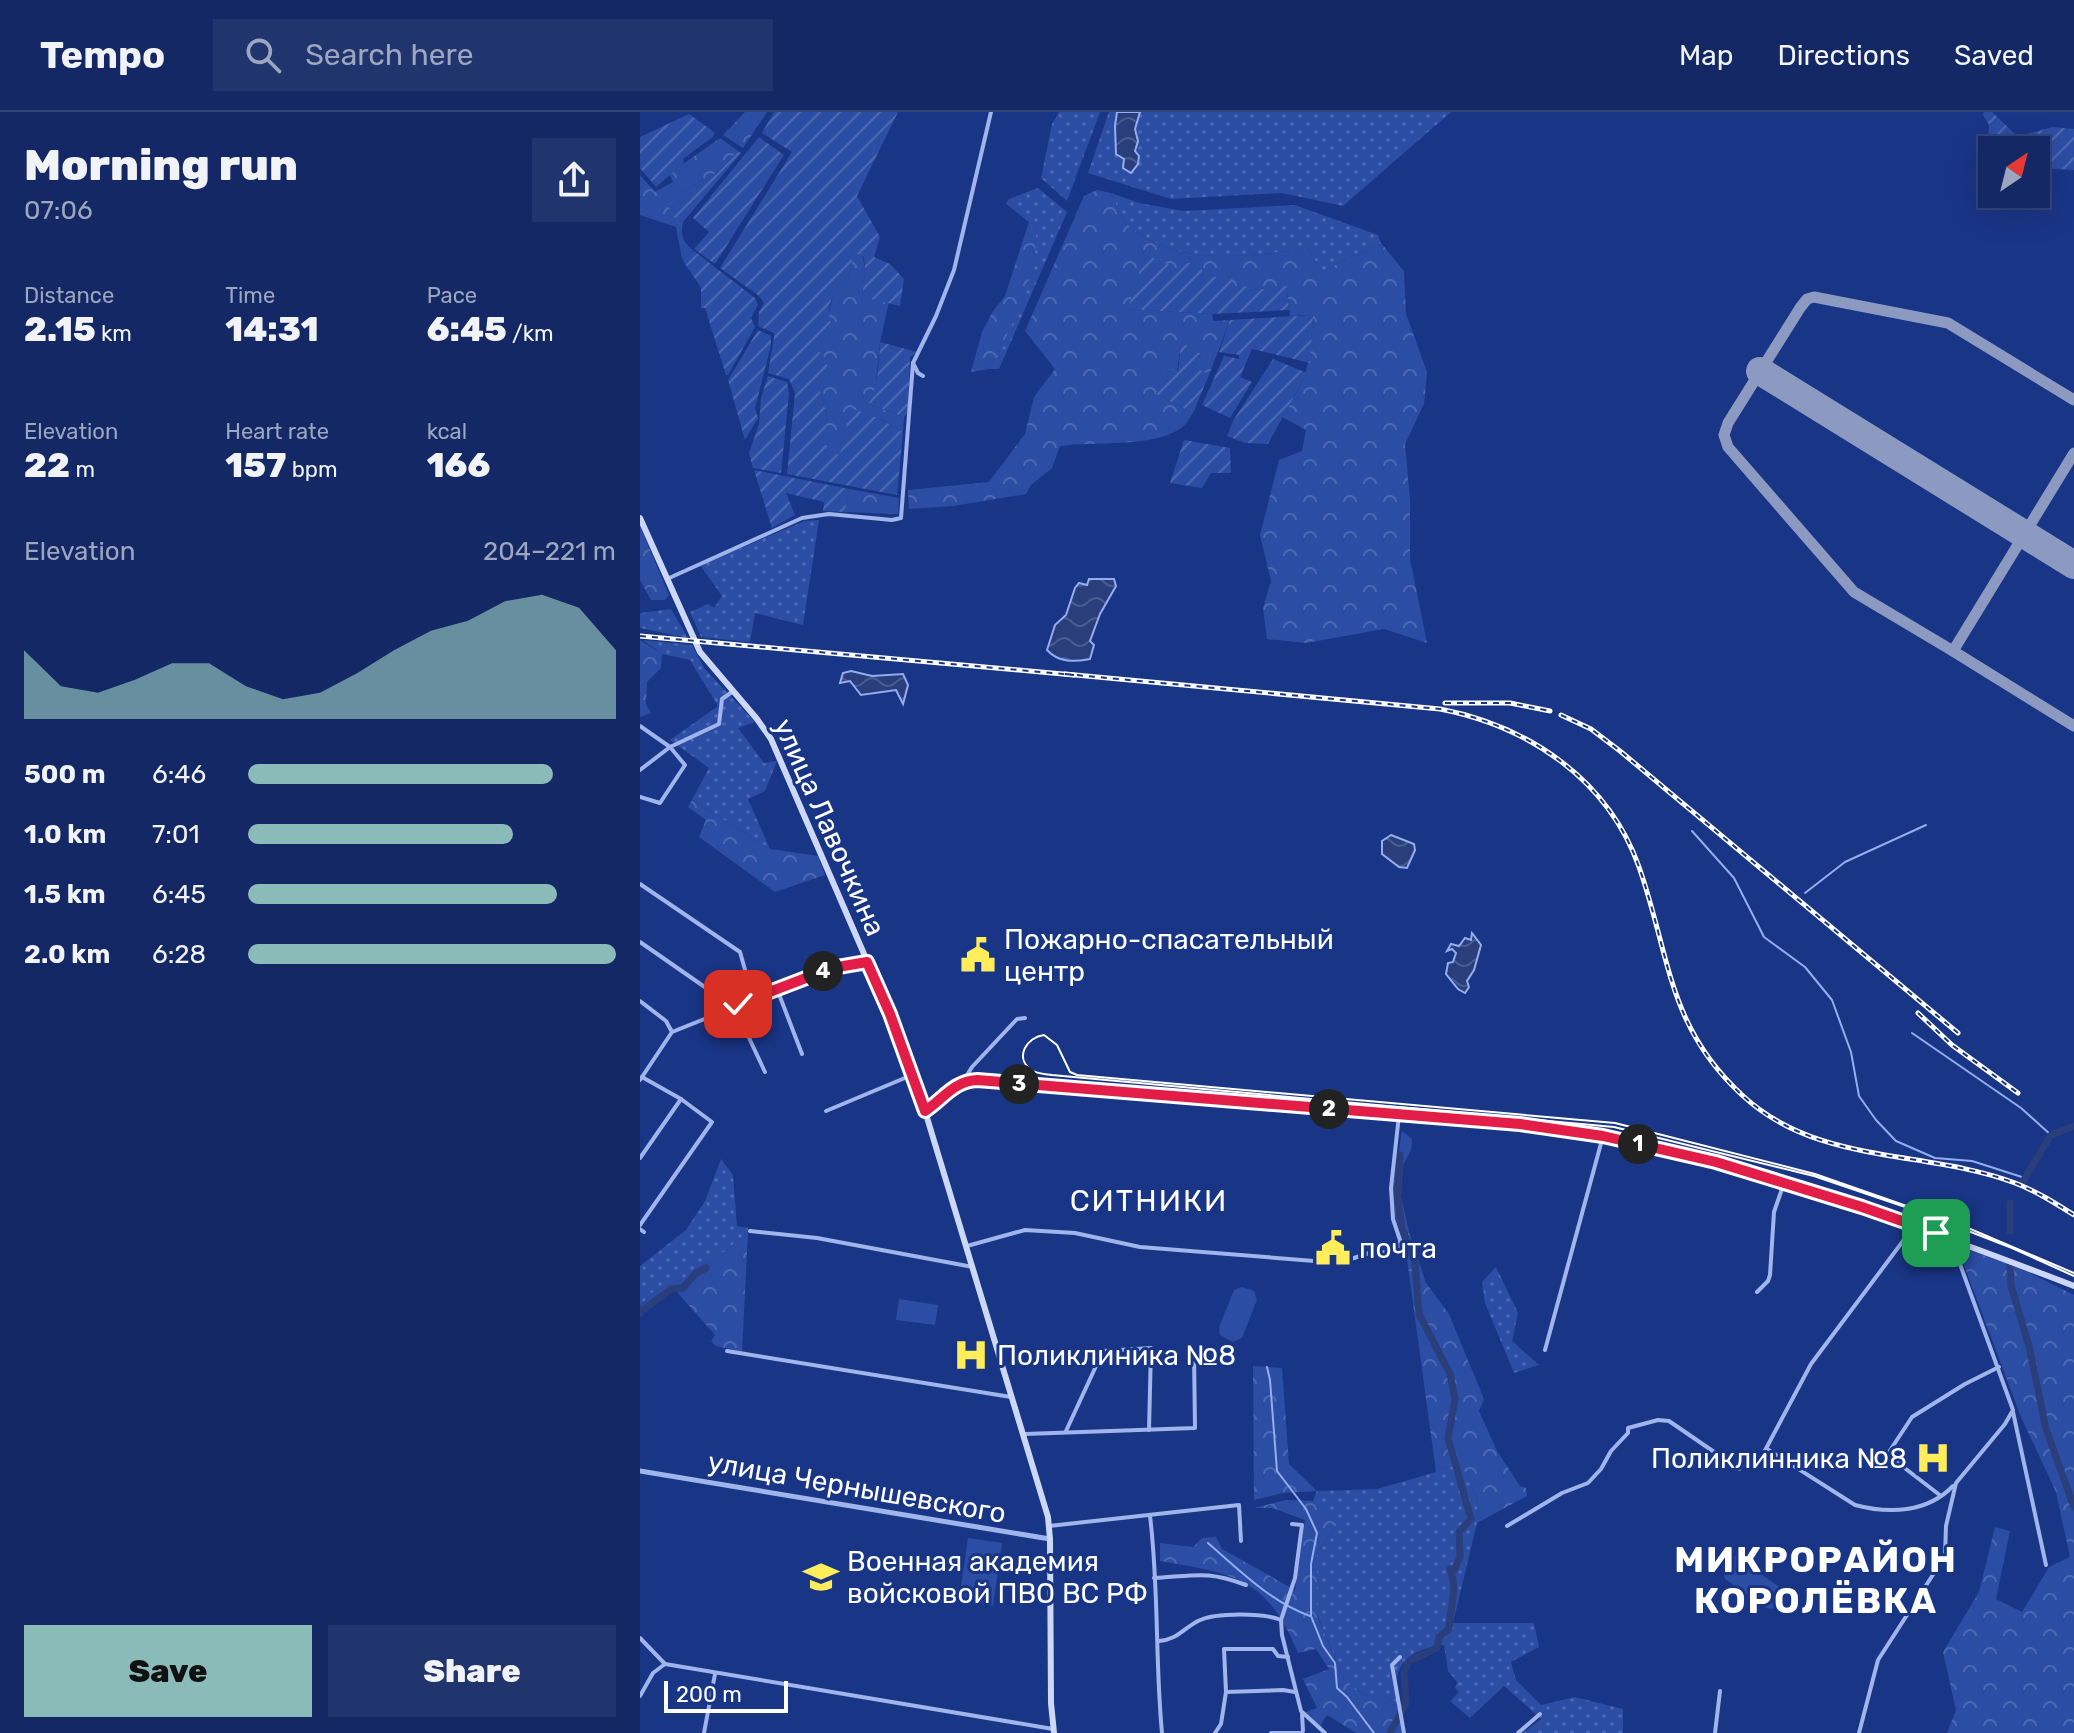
<!DOCTYPE html>
<html lang="en">
<head>
<meta charset="utf-8">
<style>
  body { margin:0; font-family:Rubik,sans-serif; background:#20346d; color:#f1f3f6; height:100vh; display:flex; flex-direction:column; font-size:30px; white-space:nowrap }
  * { box-sizing:border-box; margin:0 }
  p { font-size:26px; color:#9da6bf }
  .icon { flex:none; width:44px; height:44px; fill:none; stroke:currentColor; stroke-width:2; stroke-linecap:round; stroke-linejoin:round }
  .map { position:relative; flex:1; overflow:hidden }
  .drawer { display:flex; flex-direction:column; background:#132864; width:640px }
  .drawer>* { flex:none }
  .needle { width:52px; rotate:35deg }
  .controls { position:absolute; left:1338px; top:24px; display:grid; gap:16px }
  .controls a { display:grid; place-items:center; width:72px; height:72px; border-radius:0px; background:#132864; box-shadow:0 8px 32px #0002,0 0 0 2px #324478; font-size:40px }
  .scale { position:absolute; left:24px; bottom:20px; width:124px; box-sizing:border-box; padding-left:8px; border:4px solid #fff; border-top:0; font-size:22px; line-height:28px; white-space:nowrap; color:#fff; -webkit-text-stroke:6px #193586; paint-order:stroke }
  .pin { position:absolute; display:grid; place-items:center; width:68px; height:68px; color:#fff; margin:-34px; border-radius:16px; box-shadow:0 4px 12px #0006 }
  .km { position:absolute; width:40px; height:40px; margin:-20px; border-radius:50%; background:#222; color:#fff; font-size:22px; line-height:40px; text-align:center }
  .round { display:grid; place-items:center; flex:none; width:84px; height:84px; border-radius:0px; background:#20346d }
  .head { display:flex; align-items:center; justify-content:space-between; height:136px; padding:0 24px }
  h1 { font-size:44px; font-weight:800; line-height:60px }
  .figures { display:grid; grid-template-columns:repeat(3,1fr); gap:12px; height:136px; padding:8px 24px }
  .figures div { display:grid; align-content:center }
  .figures b { font-size:34px; font-weight:800 }
  .figures small { font-size:22px; font-weight:400 }
  .figures p { font-size:22px }
  .chart { height:224px; padding:16px 24px }
  .chart p { display:flex; justify-content:space-between }
  .chart svg { width:100%; height:144px; margin-top:8px; fill:#8bbbb9; opacity:.7 }
  .primary-button { display:flex; gap:16px; margin-top:auto; padding:16px 24px }
  .primary-button a { flex:1; height:92px; border-radius:0px; background:#8bbbb9; color:#111; font-size:32px; font-weight:800; line-height:92px; text-align:center }
  .primary-button a+a { background:#20346d; color:#f1f3f6 }
  ul { padding:0 24px; list-style:none; font-size:26px }
  li { display:grid; grid-template-columns:128px 96px 1fr; align-items:center; height:60px }
  li i { height:20px; border-radius:10px; background:#8bbbb9 }
  header { display:flex; align-items:center; gap:48px; box-sizing:border-box; height:112px; padding:0 40px; background:#132864; border-bottom:2px solid #324478 }
  header strong { font-size:38px }
  nav { display:flex; gap:44px; margin-inline-start:auto; font-size:28px }
  .search { width:560px; height:72px; background:#20346d; display:flex; align-items:center; gap:20px; box-sizing:border-box; padding:0 28px; border-radius:0px; color:#9da6bf; font-size:30px }
  main { display:flex; flex:1; min-height:0 }
  .map>svg:first-child { display:block }
</style>
</head>
<body>
<header>
<strong>Tempo</strong>
<div class="search"><svg class="icon" aria-label="search" viewBox="0 0 24 24"><circle cx="10" cy="10" r="6"/><path d="M15 15l6 6"/></svg>Search here</div>
<nav><a>Map</a><a>Directions</a><a>Saved</a></nav>
</header>
<main>
<section class="drawer">
<div class="head"><div><h1>Morning run</h1><p>07:06</p></div><a class="round"><svg class="icon" aria-label="share" viewBox="0 0 24 24"><path d="M12 15V3M7 8l5-5 5 5M5 13v7h14v-7"/></svg></a></div>
<div class="figures">
<div><p>Distance</p><b>2.15<small> km</small></b></div>
<div><p>Time</p><b>14:31</b></div>
<div><p>Pace</p><b>6:45<small> /km</small></b></div>
</div>
<div class="figures">
<div><p>Elevation</p><b>22<small> m</small></b></div>
<div><p>Heart rate</p><b>157<small> bpm</small></b></div>
<div><p>kcal</p><b>166</b></div>
</div>
<div class="chart"><p><span>Elevation</span>204–221 m</p>
<svg viewBox="0 0 160 44" preserveAspectRatio="none"><path d="M0 44V23L10 34L20 36L30 32L40 27L50 27L60 34L70 38L80 36L90 30L100 23L110 17L120 14L130 8L140 6L150 10L160 23V44z"/></svg>
</div>
<ul>
<li><b>500 m</b>6:46<i style="width:83%"></i></li>
<li><b>1.0 km</b>7:01<i style="width:72%"></i></li>
<li><b>1.5 km</b>6:45<i style="width:84%"></i></li>
<li><b>2.0 km</b>6:28<i style="width:100%"></i></li>
</ul>
<div class="primary-button"><a>Save</a><a>Share</a></div>
</section>
<div class="map">
<svg width="1434" height="1621" viewBox="0 0 1434 1621">
  <defs>
    <pattern id="grass-dots" width="8" height="8" patternUnits="userSpaceOnUse" patternTransform="scale(2)"><rect width="8" height="8" fill="#2c4da4"/><path d="M2 2h.1M6 6h.1" fill="none" stroke="#4c68b2" stroke-width="1.8" stroke-linecap="round"/></pattern>
    <pattern id="forest-crowns" width="20" height="18" patternUnits="userSpaceOnUse" patternTransform="scale(2)"><rect width="20" height="18" fill="#2c4da4"/><path d="M2 6a3 3 0 1 1 6 0M12 15a3 3 0 1 1 6 0" fill="none" stroke="#4c68b2"/></pattern>
    <pattern id="garden-furrows" width="10" height="10" patternUnits="userSpaceOnUse" patternTransform="scale(2)"><rect width="10" height="10" fill="#2c4da4"/><path d="M-1 1l2-2M0 10L10 0M9 11l2-2" fill="none" stroke="#4c68b2"/></pattern>
    <pattern id="water-waves" width="16" height="10" patternUnits="userSpaceOnUse" patternTransform="scale(2)"><rect width="16" height="10" fill="#293e7b"/><path d="M0 5q4-4 8 0t8 0" fill="none" stroke="#495b8f"/></pattern>
  </defs>
  <rect width="100%" height="100%" fill="#193586"/>
  <g fill="url(#grass-dots)">
    <polygon points="419,0 460,0 427,89 401,66 412,12"/>
    <polygon points="469,0 811,0 703,94 642,81 531,87 448,61"/>
    <path d="M398,76L427,100L359,257H349C371,217 401,157 395,110H389L366,92L369,87Z"/>
    <path d="M471,81L499,91L543,99L655,93L738,123L741,131L682,159L668,137C608,143 539,157 489,114C481,106 476,91 471,81Z"/>
    <polygon points="179,408 163,513 115,501 110,530 61,525 50,500 68,492 74,496 82,484 60,453 165,409"/>
    <polygon points="31,497 48,526 0,516 0,501"/>
    <polygon points="3,528 52,533 64,556 115,610 98,616 124,651 137,649 125,679 108,687 130,737 52,688 69,656 30,628 78,594 50,548 22,542"/>
    <polygon points="81,1047 93,1063 97,1114 108,1116 108,1120 78,1145 41,1168 13,1180 0,1194 0,1154 46,1118 65,1089"/>
    <polygon points="856,1155 878,1201 872,1229 899,1253 874,1261 845,1191 842,1170"/>
    <path d="M820,1350L838,1388L837,1411L813,1511H894L899,1535L871,1550L876,1568L901,1593L935,1585L983,1597V1621H883L901,1607L864,1574L830,1606L810,1589L819,1580L815,1576L817,1570L808,1559L804,1533C762,1538 747,1560 763,1600L748,1585H728L704,1568L677,1502V1441L697,1412L673,1389L677,1379L737,1377L796,1360Z"/>
  </g>
  <g fill="url(#forest-crowns)">
    <polygon points="105,0 127,0 103,36 83,23"/>
    <path d="M80,26L98,39L78,60L42,80L33,105L43,110C40,123 43,131 54,139L42,147L36,115L0,103V63L15,80L33,70L29,62Z"/>
    <path d="M457,78L471,81C476,91 481,106 489,114C539,157 608,143 668,137L682,159L741,131L764,159L766,202L787,260L784,292L765,332L770,388V447L787,531L744,517L666,531L627,527L623,496L631,469L620,423L639,348L662,339L666,318L642,305C669,263 670,253 673,203L650,204L647,175L607,179L592,177L574,165L538,157L489,197L572,202L573,209L590,208L569,263L553,255L561,243L541,231L537,259L526,257L516,282L553,301C549,306 547,312 541,316C513,336 455,329 420,334L412,356L391,373L386,382L313,394L269,397L268,378L349,370L385,322L394,285L415,257L385,219L444,84Z"/>
    <path d="M389,110H395C402,157 371,218 349,257L331,260L342,220L353,199L365,184Z"/>
    <polygon points="213,139 223,145 225,161 222,185 249,190 240,230 235,280 229,292 264,305 263,320 240,307 200,344 190,340 183,329 187,304 179,275 174,234 188,205 194,179 209,167"/>
    <polygon points="209,377 259,386 258,402 205,400"/>
    <polygon points="0,414 29,483 25,488 11,488 0,468"/>
    <polygon points="0,528 22,542 21,556 7,570 6,592 11,601 0,605"/>
    <polygon points="52,688 130,737 178,744 185,763 135,780 59,725 66,708 48,695"/>
    <polygon points="762,1019 772,1027 771,1038 763,1053 761,1084 769,1120 786,1171 809,1202 844,1287 839,1299 857,1339 880,1374 886,1376 887,1384 837,1411 838,1388 820,1350 796,1360 766,1140 755,1103 753,1074"/>
    <polygon points="108,1120 102,1240 76,1234 71,1229 75,1223 36,1179 26,1182 0,1205 0,1195 13,1180 41,1168 78,1145"/>
    <polygon points="1331,1137 1388,1160 1434,1183 1434,1621 1307,1621 1316,1598 1303,1540 1339,1480 1355,1415 1370,1419 1356,1487 1382,1500 1409,1455 1430,1445 1416,1380 1381,1305 1322,1148"/>
    <polygon points="613,1254 642,1256 649,1352 677,1379 643,1381 614,1388"/>
    <path d="M646,1388L673,1389L697,1412L677,1441V1503L704,1568L728,1585H748L763,1600L762,1621H716L687,1603L680,1614L663,1601L677,1596L663,1567L689,1557L676,1537L658,1541C627,1466 596,1462 520,1449V1431L553,1435L562,1426L576,1425L582,1437L655,1478L665,1408L632,1396H614Z"/>
  </g>
  <g fill="url(#garden-furrows)">
    <path d="M134,0H258L217,84L240,125L234,145L250,152L264,167L260,194L222,185L225,161L224,145L213,140L209,167C189,183 184,196 194,220L183,234L175,235L187,248L188,269L179,275L187,304L184,329L190,340L200,343L210,296L240,307L263,320L257,383L147,362L155,281L149,267L128,261L134,225V221L118,214L119,200L124,191L118,183L80,156L152,40L122,21Z"/>
    <polygon points="1344,0 1352,0 1376,23 1360,38 1352,38 1352,44 1347,48 1349,13 1343,3"/>
    <polygon points="49,2 74,20 74,24 43,47 44,51 16,75 0,56 0,25"/>
    <polygon points="1413,15 1434,17 1434,58 1397,56 1396,38 1375,38 1369,33 1383,23"/>
    <polygon points="119,25 144,43 75,152 54,137 69,120 53,106"/>
    <polygon points="98,39 101,41 43,110 33,105 28,93 42,80 78,60"/>
    <polygon points="54,139 115,186 118,193 111,206 115,215 88,263 86,263 65,196 61,196 61,176 42,147"/>
    <polygon points="505,142 538,157 542,150 561,152 563,162 574,165 591,165 592,177 606,174 608,179 647,174 649,198 572,202 488,197"/>
    <polygon points="673,203 670,251 612,237 600,265 612,270 590,306 562,293 584,244 599,247 599,243 579,240 590,208"/>
    <polygon points="118,218 131,224 131,233 115,296 118,306 105,328 88,268"/>
    <path d="M240,230L277,240L270,245L268,301L264,305L229,292C238,272 239,251 240,230Z"/>
    <polygon points="541,230 561,242 554,255 569,263 553,301 516,282 526,256 538,259"/>
    <polygon points="633,247 667,261 628,332 605,331 587,324 593,309"/>
    <polygon points="128,264 147,270 149,281 141,361 113,356 109,341 119,312 121,286"/>
    <polygon points="544,328 590,336 591,361 571,361 562,376 530,371"/>
    <polygon points="114,358 209,377 205,400 183,399 184,390 146,381 155,403 132,416"/>
  </g>
  <g fill="#2c4da4">
    <polygon points="602,1175 614,1179 617,1188 602,1226 593,1230 580,1223 579,1215 594,1178"/>
    <polygon points="259,1187 298,1193 295,1213 256,1208"/>
    <polygon points="328,1426 362,1431 353,1494 319,1488"/>
    <path d="M1095,1444L1144,1478C1146,1490 1140,1499 1127,1496L1085,1467L1083,1455Z"/>
  </g>
  <g fill="url(#water-waves)" stroke="#93adef" stroke-width="2">
    <polygon points="477,0 500,0 495,17 498,29 495,39 499,44 498,52 491,61 483,56 484,47 476,42 475,14"/>
    <path d="M449,467H474L476,474L460,502L450,529L454,533L450,547C434,550 419,551 407,538L415,513L426,503L435,476L439,471L447,473Z"/>
    <polygon points="211,559 232,564 263,562 268,573 263,592 256,578 221,583 210,569 200,571 203,561"/>
    <polygon points="751,723 774,732 775,738 767,756 759,755 742,742 742,729"/>
    <polygon points="832,821 841,833 834,858 827,869 829,875 825,881 818,877 806,862 808,851 813,850 816,841 812,837 807,839 811,832 819,834 825,826 831,828"/>
  </g>
  <g fill="none" stroke-linecap="round" stroke-linejoin="round">
    <g stroke="#93adef" stroke-width="2">
      <polyline points="1052,719 1094,766 1124,825 1165,855 1192,888 1211,940 1219,984 1236,1008 1256,1029 1295,1046 1332,1049 1385,1066"/>
      <polyline points="1165,781 1205,750 1286,713"/>
      <polyline points="1272,921 1381,996 1411,1023"/>
      <polyline points="627,1255 630,1268 637,1359 666,1397 677,1421 671,1452 671,1504 683,1534 695,1551 697,1576 707,1585 734,1621"/>
      <path d="M568,1431C599,1458 631,1490 670,1504"/>
    </g>
    <g stroke="#293e7b" stroke-width="7">
      <polyline points="1382,1071 1411,1023 1434,1014"/>
      <polyline points="1370,1119 1370,1091"/>
      <polyline points="1370,1153 1371,1174 1389,1234 1406,1317 1434,1395"/>
      <polyline points="0,1200 31,1177 43,1176 56,1161 66,1156"/>
      <path d="M750,1621L766,1591L764,1560L769,1549L797,1536L799,1525L809,1517C810,1496 818,1477 810,1457L814,1458L820,1445L819,1420L831,1407L808,1326L815,1287L810,1262L779,1202L775,1151L762,1116L757,1082L760,1043"/>
    </g>
    <g stroke="#8c9ac2" stroke-width="11">
      <polyline points="1434,341 1313,539 1434,614"/>
      <polyline points="1313,539 1214,480 1088,335 1084,323 1088,311 1160,196 1167,187 1174,185 1308,211 1434,288"/>
    </g>
    <polyline stroke="#8c9ac2" stroke-width="28" points="1120,259 1434,453"/>
    <g stroke="#a0b5ec" stroke-width="4">
      <polyline points="283,264 278,261 273,251 296,204 314,158 351,0"/>
      <polyline points="27,467 162,406 189,402 252,408 261,406 273,251"/>
      <polyline points="0,614 30,635 45,653 20,691 0,685"/>
      <polyline points="0,658 30,635 79,612 82,587 92,580"/>
      <polyline points="0,772 100,840 113,886"/>
      <polyline points="0,830 92,894"/>
      <polyline points="137,877 162,942"/>
      <polyline points="0,889 26,909 32,920"/>
      <polyline points="98,892 110,928 125,960"/>
      <polyline points="0,968 32,920 192,856 227,850"/>
      <polyline points="324,968 332,955 377,907 385,906"/>
      <polyline points="186,999 272,963"/>
      <polyline points="0,1046 41,987"/>
      <polyline points="0,1113 72,1010 41,987 2,965"/>
      <polyline points="0,1117 4,1120"/>
      <polyline points="110,1119 177,1126 333,1155"/>
      <polyline points="327,1134 385,1118 435,1121 500,1135 699,1151 729,1141 751,1140 759,1136 760,1128 753,1107 751,1076 759,1003"/>
      <polyline points="1117,1180 1128,1169 1130,1163 1134,1100 1144,1071"/>
      <polyline points="905,1238 963,1024"/>
      <polyline points="87,1239 371,1285"/>
      <polyline points="1373,1300 1406,1453"/>
      <polyline points="426,1319 463,1239 511,1236 509,1318"/>
      <polyline points="385,1322 555,1316 554,1241"/>
      <path d="M1127,1337L1215,1393C1249,1402 1287,1401 1313,1374"/>
      <polyline points="1301,1384 1249,1344 1249,1340 1272,1305 1325,1272 1359,1255"/>
      <path d="M510,1404C519,1476 515,1549 522,1621"/>
      <polyline points="652,1412 662,1413 655,1466 641,1508 642,1523 661,1599 685,1621"/>
      <polyline points="409,1414 599,1393 601,1429"/>
      <polyline points="867,1414 922,1381 948,1371 961,1357 971,1339 988,1321 988,1316 1018,1308 1029,1309 1099,1357 1101,1353 1121,1346 1171,1252 1266,1125 1313,1133"/>
      <path d="M514,1466C556,1464 565,1458 606,1473"/>
      <polyline points="0,1526 25,1552 413,1617"/>
      <path d="M519,1529C537,1528 544,1516 558,1509C576,1500 624,1501 641,1508"/>
      <polyline points="760,1545 752,1553 764,1621"/>
      <polyline points="586,1580 584,1537 633,1537 638,1544 648,1545"/>
      <polyline points="0,1584 13,1561 25,1552"/>
      <polyline points="662,1602 663,1619"/>
      <polyline points="64,1621 75,1562"/>
      <polyline points="575,1621 581,1612 586,1580 643,1578 655,1580"/>
      <polyline points="631,1621 662,1621"/>
      <polyline points="878,1621 900,1602"/>
      <polyline points="1075,1621 1080,1579"/>
      <polyline points="1219,1621 1238,1548 1305,1444 1306,1414 1316,1371 1365,1312 1373,1298 1313,1133 1315,1130"/>
    </g>
    <polyline stroke="#a0b5ec" stroke-width="5" points="0,1359 410,1427"/>
    <g stroke="#cdd8f9" stroke-width="6">
      <polyline points="0,406 60,540 117,607 131,627 250,902 285,999 408,1405 410,1427 411,1591 414,1621"/>
      <path d="M285,999C303,987 314,968 337,968L880,1012C1073,1038 1253,1104 1434,1174"/>
    </g>
    <path stroke="#fff" stroke-width="2" d="M1434,1161L1321,1113L1175,1062L975,1011L437,963L430,960L417,933L404,923C387,925 374,945 391,958C397,962 405,962 412,963L974,1015L1174,1064L1274,1098L1372,1136L1434,1164"/>
    <g stroke="#fff" stroke-width="5">
      <g id="rail">
        <polyline points="0,524 434,563"/>
        <path d="M425,562L800,597C888,614 968,667 999,755C1030,843 1027,914 1102,983C1178,1054 1285,1037 1375,1071C1396,1079 1415,1091 1434,1103"/>
        <polyline points="805,591 870,591 910,599"/>
        <polyline points="921,603 951,617 980,639 1318,921"/>
        <polyline points="1278,901 1312,933 1378,981"/>
      </g>
    </g>
    <use href="#rail" stroke="#193586" stroke-width="2" stroke-dasharray="6" stroke-linecap="butt"/>
  </g>
  <g fill="none" stroke-linecap="round" stroke-linejoin="round">
    <g stroke="#fff" stroke-width="16">
      <path id="route" d="M98,892L192,856L227,850L250,902L285,999C303,987 314,969 337,968L880,1012L963,1024L1076,1050L1222,1095L1296,1121"/>
    </g>
    <use href="#route" stroke="#e11d48" stroke-width="10"/>
  </g>
  <defs>
    <g id="civic-bare" transform="scale(2.76)"><path d="M-.6-6.5H3V-4.5H.6V-3L4-1V1h2V6H-6V1h2V-1L-.6-3ZM-1.2 2.5V6h2.4V2.5Z" fill="#ffed5b" stroke="#193586" stroke-width="2.5" paint-order="stroke"/></g>
    <g id="hospital-bare" transform="scale(2.76)"><path d="M-5-5h3v3.5h4V-5h3V5h-3V1.5h-4V5h-3Z" fill="#ffed5b" stroke="#193586" stroke-width="2.5" paint-order="stroke"/></g>
    <g id="university-bare" transform="scale(2.76)"><path d="M0-5L7-2L0 1L-7-2ZM-4 1L0 2.5L4 1V4Q0 6-4 4Z" fill="#ffed5b" stroke="#193586" stroke-width="2.5" paint-order="stroke"/></g>
  </defs>
  <g fill-rule="evenodd">
    <use href="#civic-bare" x="338" y="843"/>
    <use href="#civic-bare" x="693" y="1136"/>
    <use href="#hospital-bare" x="331" y="1243"/>
    <use href="#hospital-bare" x="1293" y="1346"/>
    <use href="#university-bare" x="181" y="1465"/>
  </g>
  <g text-anchor="middle" stroke-width="6" stroke-linejoin="round" paint-order="stroke">
    <g font-size="28" fill="#fff" stroke="#193586">
      <text transform="translate(190 715) rotate(66)" y="10">улица Лавочкина</text>
      <text transform="translate(217 1375) rotate(10)" y="10">улица Чернышевского</text>
    </g>
    <g font-size="28" fill="#fff" stroke="#193586" text-anchor="start">
      <text x="364" y="837">Пожарно-спасательный<tspan x="364" dy="32">центр</tspan></text>
      <text x="719" y="1146">почта</text>
      <text x="357" y="1253">Поликлиника №8</text>
      <text x="1267" y="1356" text-anchor="end">Поликлинника №8</text>
      <text x="207" y="1459">Военная академия<tspan x="207" dy="32">войсковой ПВО ВС РФ</tspan></text>
    </g>
    <g font-size="30" letter-spacing="2" fill="#fff" stroke="#193586">
      <text x="509" y="1099">СИТНИКИ</text>
    </g>
    <g font-size="36" font-weight="bold" letter-spacing="2" fill="#fff" stroke="#193586">
      <text x="1176" y="1460">МИКРОРАЙОН<tspan x="1176" dy="41">КОРОЛЁВКА</tspan></text>
    </g>
  </g>
</svg>
<div class="controls">
<a><svg class="needle" viewBox="-14 -14 28 28"><path d="M0-13l5 13h-10z" fill="#e53935"/><path d="M0 13l5-13h-10z" fill="#9da6bf"/></svg></a>
</div>
<div class="scale">200 m</div>
<div class="pin" style="left:1296px;top:1121px;background:#1e9e55"><svg class="icon" aria-label="arrive" viewBox="0 0 24 24"><path d="M6 21V4h12l-3 4 3 4H6"/></svg></div>
<div class="pin" style="left:98px;top:892px;background:#d93025"><svg class="icon" aria-label="check" viewBox="0 0 24 24"><path d="M5 12l5 5 9-10"/></svg></div>
<b class="km" style="left:998px;top:1032px">1</b>
<b class="km" style="left:689px;top:997px">2</b>
<b class="km" style="left:379px;top:972px">3</b>
<b class="km" style="left:183px;top:859px">4</b>
</div>
</main>
</body>
</html>
